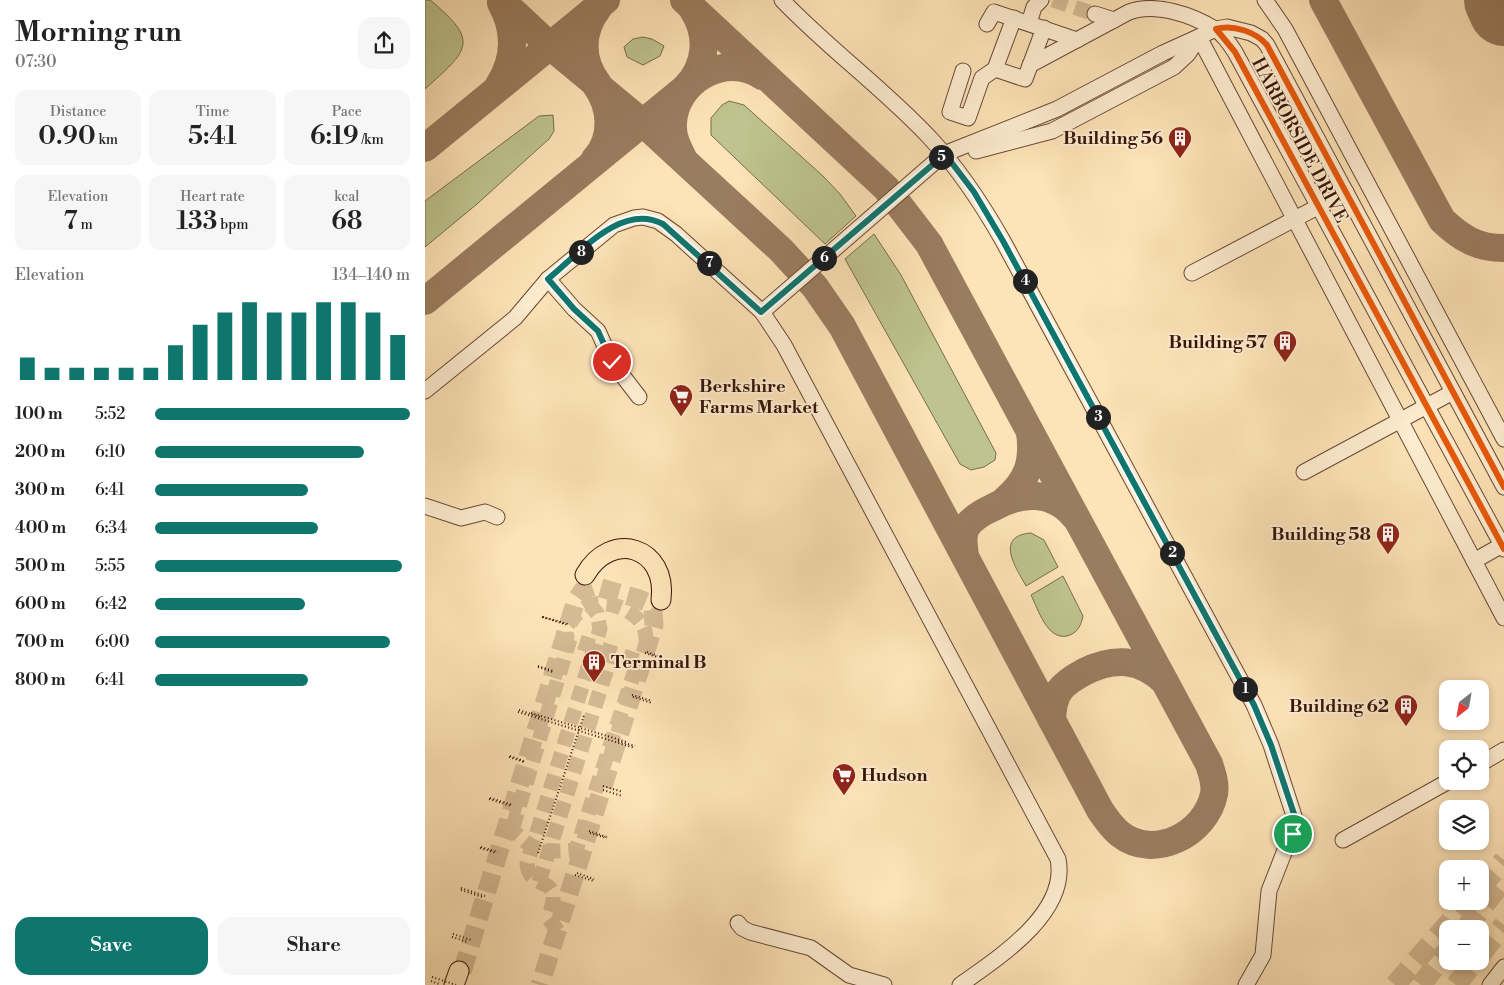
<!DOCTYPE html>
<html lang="en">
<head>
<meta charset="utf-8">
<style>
  body { margin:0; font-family:"Libre Bodoni",serif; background:#f6f6f6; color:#222; height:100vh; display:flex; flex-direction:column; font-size:19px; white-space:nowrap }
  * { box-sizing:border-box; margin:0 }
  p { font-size:16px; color:#767676 }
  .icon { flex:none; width:28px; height:28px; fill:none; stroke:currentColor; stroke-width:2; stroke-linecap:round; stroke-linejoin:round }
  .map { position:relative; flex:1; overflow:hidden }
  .sheet { display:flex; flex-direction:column; background:#fff; width:425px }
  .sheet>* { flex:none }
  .needle { width:32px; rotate:211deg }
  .buttons { position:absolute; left:1014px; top:680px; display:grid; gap:10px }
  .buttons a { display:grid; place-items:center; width:50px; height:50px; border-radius:10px; background:#fff; box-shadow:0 2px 8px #0003; font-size:25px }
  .pin { position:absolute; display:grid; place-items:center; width:42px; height:42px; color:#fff; margin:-21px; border:2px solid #fff; border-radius:50%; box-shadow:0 1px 5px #0007 }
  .km { position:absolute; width:25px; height:25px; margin:-12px; border-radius:50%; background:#222; color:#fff; font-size:14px; line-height:25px; text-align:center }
  .round { display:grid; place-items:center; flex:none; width:52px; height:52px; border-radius:15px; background:#f6f6f6 }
  .summary { display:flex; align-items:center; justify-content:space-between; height:85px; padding:0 15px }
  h1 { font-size:28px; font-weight:600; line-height:38px }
  .metrics { display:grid; grid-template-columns:repeat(3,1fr); gap:8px; height:85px; padding:5px 15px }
  .metrics div { display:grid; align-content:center; border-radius:12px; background:#f6f6f6; text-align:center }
  .metrics b { font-size:25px; font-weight:600 }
  .metrics small { font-size:14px; font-weight:400 }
  .metrics p { font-size:14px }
  .chart { height:140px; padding:10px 15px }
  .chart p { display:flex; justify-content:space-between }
  .chart svg { width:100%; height:90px; margin-top:5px; stroke:#0f766e; stroke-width:6 }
  .action { display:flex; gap:10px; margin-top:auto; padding:10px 15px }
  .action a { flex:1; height:58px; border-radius:15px; background:#0f766e; color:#fff; font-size:20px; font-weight:600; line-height:58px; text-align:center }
  .action a+a { background:#f6f6f6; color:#222 }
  ul { padding:0 15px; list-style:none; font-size:16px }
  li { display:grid; grid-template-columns:80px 60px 1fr; align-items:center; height:38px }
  li i { height:12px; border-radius:6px; background:#0f766e }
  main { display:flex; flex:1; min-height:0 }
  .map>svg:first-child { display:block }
</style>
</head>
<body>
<main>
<section class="sheet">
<div class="summary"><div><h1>Morning run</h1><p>07:30</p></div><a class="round"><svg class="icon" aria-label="share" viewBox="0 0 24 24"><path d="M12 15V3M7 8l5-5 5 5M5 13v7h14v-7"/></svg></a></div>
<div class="metrics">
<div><p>Distance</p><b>0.90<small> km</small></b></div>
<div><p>Time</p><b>5:41</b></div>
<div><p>Pace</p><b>6:19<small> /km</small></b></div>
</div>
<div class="metrics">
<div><p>Elevation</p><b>7<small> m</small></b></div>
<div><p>Heart rate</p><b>133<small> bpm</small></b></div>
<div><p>kcal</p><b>68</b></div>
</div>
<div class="chart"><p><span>Elevation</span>134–140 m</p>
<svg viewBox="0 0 160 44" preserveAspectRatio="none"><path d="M5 44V33M15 44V38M25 44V38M35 44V38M45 44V38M55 44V38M65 44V27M75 44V17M85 44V11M95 44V6M105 44V11M115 44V11M125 44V6M135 44V6M145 44V11M155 44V22"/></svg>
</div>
<ul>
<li><b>100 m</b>5:52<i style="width:100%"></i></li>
<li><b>200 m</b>6:10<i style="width:82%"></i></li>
<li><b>300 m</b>6:41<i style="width:60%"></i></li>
<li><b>400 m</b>6:34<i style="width:64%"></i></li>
<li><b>500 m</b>5:55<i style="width:97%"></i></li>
<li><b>600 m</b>6:42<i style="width:59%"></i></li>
<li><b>700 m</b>6:00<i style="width:92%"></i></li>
<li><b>800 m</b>6:41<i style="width:60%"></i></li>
</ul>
<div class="action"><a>Save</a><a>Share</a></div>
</section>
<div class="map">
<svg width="1079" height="985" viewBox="0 0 1079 985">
  <rect width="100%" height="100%" fill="#fde3b7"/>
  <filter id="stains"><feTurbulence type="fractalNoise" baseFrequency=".004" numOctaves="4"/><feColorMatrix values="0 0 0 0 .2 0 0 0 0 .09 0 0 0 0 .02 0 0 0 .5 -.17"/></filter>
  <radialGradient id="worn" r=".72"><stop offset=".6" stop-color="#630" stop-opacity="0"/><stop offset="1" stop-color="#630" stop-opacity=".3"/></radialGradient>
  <g fill="#bec48f" stroke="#7a6c4b">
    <path d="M0,0H5C56,42 43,50 0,89Z"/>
    <polygon points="218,37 227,39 239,46 235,56 218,65 202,57 199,47 208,39"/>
    <polygon points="304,101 319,105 398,176 415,194 431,216 400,244 286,135 286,118 297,105"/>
    <polygon points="128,115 129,131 124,139 52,204 0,247 0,201 114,116"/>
    <polygon points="449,234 476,275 571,453 570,460 559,467 546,470 535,464 420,259"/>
    <path d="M606,533L619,540L633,567L601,586C591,568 569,536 606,533Z"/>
    <path d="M638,576L658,616C656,625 653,633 642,636C622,640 613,609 606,595Z"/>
  </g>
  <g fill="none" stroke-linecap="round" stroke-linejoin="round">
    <g stroke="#9a7c5f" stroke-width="28">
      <path d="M76,0L125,46L218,123L356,250L390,287L417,326L675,810C681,819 687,828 695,834C729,861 781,834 789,794C791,784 787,773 784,764L504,244L461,188L259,0"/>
      <path d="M898,0L1017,220C1036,238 1052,248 1079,248"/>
      <path d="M173,8C155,32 155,60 173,84"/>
      <path d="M74,85C91,58 91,30 76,3"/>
      <path d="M261,87C282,65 284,35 268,10"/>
      <polyline points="0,148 181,0"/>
      <path d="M170,159C189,138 187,107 170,84"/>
      <path d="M259,160C253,148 247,137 248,124C249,81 301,51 337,76"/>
      <polyline points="0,301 265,84"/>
      <path d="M581,499C603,480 609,462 605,432"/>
      <path d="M540,556C539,547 536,535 542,526C548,518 558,512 567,508C595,492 627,489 650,517"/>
      <path d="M627,720C628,693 635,685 659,672C689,657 715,658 740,682"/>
    </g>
    <polyline stroke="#9a7c5f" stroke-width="70" points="1074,0 1079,11"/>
    <g stroke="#d5ba94" stroke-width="15" stroke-dasharray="15 8" stroke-linecap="butt">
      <polyline points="628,0 670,14"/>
      <path d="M143,624C149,617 155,610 163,606C181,598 210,610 218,626C222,633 221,642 221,649"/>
      <path d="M81,828C92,831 97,841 107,846C121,853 136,851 151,850L213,661L145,639L87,830"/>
      <polyline points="114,882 187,653"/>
      <path d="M133,931L123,918C141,871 106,895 102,864L175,629L172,613L165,605"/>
    </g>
    <polyline stroke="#d5ba94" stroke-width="19" stroke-dasharray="19 9" stroke-linecap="butt" points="37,972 151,600 158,590 169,586 214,599 221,602 228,610 229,625 115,985"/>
    <g stroke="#d5ba94" stroke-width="21" stroke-dasharray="21 11" stroke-linecap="butt">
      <polyline points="1055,888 1079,860"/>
      <polyline points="1040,929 1079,880"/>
      <polyline points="1055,955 1079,925"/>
      <polyline points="970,985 1043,901"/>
      <polyline points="996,985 1022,951"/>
      <polyline points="1031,985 1050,961"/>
    </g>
    <g stroke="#684833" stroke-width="17">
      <g id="minor">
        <path d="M357,0C404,49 459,89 505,138C535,170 557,204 578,241L829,705L846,745L871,822L844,891L838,955L821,985"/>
        <polyline points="840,0 860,29 1079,439"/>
        <polyline points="670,14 689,20"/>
        <polyline points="604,23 609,7 616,0"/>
        <polyline points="562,24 569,12 652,40"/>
        <polyline points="774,37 1079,618"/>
        <path d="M605,65L704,12C730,2 767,15 790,29C798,34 805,44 810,52L1079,549"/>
        <polyline points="570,69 600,79 619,28"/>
        <polyline points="538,71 525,112 543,118 557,78 570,69 589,18"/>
        <polyline points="551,151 627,131 749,67 763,54 774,37"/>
        <polyline points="865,153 892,139"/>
        <polyline points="767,273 921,192"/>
        <polyline points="123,279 149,309 173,331 187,362 214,397"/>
        <polyline points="337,312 519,154 632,109 738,53 791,29 802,27 826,33 837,39 842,45 1079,487"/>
        <path d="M0,391L90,318L123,279L189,225L209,218L218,217L233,221L251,234L337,312L359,345L633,859C644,913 573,958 535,985"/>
        <polyline points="879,472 1028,392"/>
        <polyline points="0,506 36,518 60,512 72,517"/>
        <polyline points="1049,561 1079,544"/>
        <polyline points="1055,764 1079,750"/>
        <polyline points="918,840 1024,781"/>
        <polyline points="313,923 317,928 325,932 386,948 424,975 459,985"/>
        <polyline points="1065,985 1079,967"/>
      </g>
    </g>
    <g stroke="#361407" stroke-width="21">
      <g id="major">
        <path d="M160,575C186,529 243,547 236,600"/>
        <polyline points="29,985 34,971"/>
      </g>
    </g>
    <g stroke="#361407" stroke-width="2" stroke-dasharray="1 2.5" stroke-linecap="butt">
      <polyline points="118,617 143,624"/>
      <polyline points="222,652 238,658"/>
      <polyline points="113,666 128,671"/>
      <polyline points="208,697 227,703"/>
      <polyline points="93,712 210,748"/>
      <polyline points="106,713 202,742"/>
      <polyline points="84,757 99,762"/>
      <polyline points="178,790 197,796"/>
      <polyline points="64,799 86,806"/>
      <polyline points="165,833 182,838"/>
      <polyline points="55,848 71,853"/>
      <polyline points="113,853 159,715"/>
      <polyline points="152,873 169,879"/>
      <polyline points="36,890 57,897"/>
      <polyline points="27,937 43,942"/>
      <polyline points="6,981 14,984"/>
    </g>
    <use href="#minor" stroke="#feedd0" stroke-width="15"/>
    <use href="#major" stroke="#fde3b7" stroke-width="19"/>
    <g stroke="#361407" stroke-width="2" stroke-dasharray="1 2.5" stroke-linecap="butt">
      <polyline points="117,617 143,625"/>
      <polyline points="220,653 238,659"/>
      <polyline points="113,667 128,672"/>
      <polyline points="207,695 227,701"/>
      <polyline points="94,710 115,717"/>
      <polyline points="193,741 210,746"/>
      <polyline points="85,756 101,762"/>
      <polyline points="178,786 198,792"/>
      <polyline points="65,798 88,805"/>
      <polyline points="164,831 182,837"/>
      <polyline points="56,847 73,852"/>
      <polyline points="150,875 169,881"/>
      <polyline points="36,888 60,896"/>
      <polyline points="28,934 46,940"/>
      <polyline points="7,977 31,985"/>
    </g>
    <g stroke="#feedd0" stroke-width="9">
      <path id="cycleway" d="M1079,487L842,45C831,32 808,24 791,29L810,52L1079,549"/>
    </g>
    <use href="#cycleway" stroke="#e8590c" stroke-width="6"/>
  </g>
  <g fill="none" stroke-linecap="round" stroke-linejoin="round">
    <g stroke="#fff" stroke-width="10">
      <path id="route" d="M187,362L173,331L149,309L123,279C154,254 196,202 238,224L336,312L520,154L549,192L578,241L829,705L846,745L869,814L871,822L868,834"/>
    </g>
    <use href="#route" stroke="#0f766e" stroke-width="6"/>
  </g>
  <defs>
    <g id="building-pin" transform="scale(1.25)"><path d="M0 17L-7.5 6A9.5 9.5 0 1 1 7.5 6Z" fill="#8f2418" stroke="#feedd0"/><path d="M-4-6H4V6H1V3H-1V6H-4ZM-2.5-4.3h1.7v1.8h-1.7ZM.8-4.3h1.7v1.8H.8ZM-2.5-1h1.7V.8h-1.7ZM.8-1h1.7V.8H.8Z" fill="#fff"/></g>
    <g id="supermarket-pin" transform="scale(1.25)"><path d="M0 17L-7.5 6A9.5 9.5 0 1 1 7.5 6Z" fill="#8f2418" stroke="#feedd0"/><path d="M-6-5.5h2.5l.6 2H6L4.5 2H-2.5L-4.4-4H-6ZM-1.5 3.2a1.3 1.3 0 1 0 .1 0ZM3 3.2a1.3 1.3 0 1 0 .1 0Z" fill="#fff"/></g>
  </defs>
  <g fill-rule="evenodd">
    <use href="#building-pin" x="755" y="138"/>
    <use href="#building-pin" x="860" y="342"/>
    <use href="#supermarket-pin" x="256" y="396"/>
    <use href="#building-pin" x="963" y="534"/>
    <use href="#building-pin" x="169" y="662"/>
    <use href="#building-pin" x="981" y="706"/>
    <use href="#supermarket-pin" x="419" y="775"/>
  </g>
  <g text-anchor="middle" stroke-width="4" stroke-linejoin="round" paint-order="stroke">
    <g font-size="18" font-weight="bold" fill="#361407" stroke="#feedd0" text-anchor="end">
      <text x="738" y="144">Building 56</text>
      <text x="842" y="348">Building 57</text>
      <text x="274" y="392" text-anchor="start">Berkshire<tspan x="274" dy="21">Farms Market</tspan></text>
      <text x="946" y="540">Building 58</text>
      <text x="186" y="668" text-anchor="start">Terminal B</text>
      <text x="964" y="712">Building 62</text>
      <text x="436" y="781" text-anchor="start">Hudson</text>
    </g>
    <g font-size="18" fill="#361407" stroke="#feedd0">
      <text transform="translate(875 140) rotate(62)" y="6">HARBORSIDE DRIVE</text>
    </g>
  </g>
  <rect width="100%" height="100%" filter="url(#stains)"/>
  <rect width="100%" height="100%" fill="url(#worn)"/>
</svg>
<div class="buttons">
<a><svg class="needle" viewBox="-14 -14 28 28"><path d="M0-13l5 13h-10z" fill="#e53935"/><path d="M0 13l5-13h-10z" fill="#767676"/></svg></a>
<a><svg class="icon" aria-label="locate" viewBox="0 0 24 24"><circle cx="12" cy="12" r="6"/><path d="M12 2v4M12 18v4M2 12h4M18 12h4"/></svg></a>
<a><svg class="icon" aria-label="layers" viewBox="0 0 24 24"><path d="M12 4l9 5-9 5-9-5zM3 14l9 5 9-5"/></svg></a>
<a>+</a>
<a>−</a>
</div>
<div class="pin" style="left:868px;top:834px;background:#1e9e55"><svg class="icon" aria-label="arrive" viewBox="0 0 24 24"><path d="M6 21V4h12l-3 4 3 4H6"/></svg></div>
<div class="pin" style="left:187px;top:362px;background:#d93025"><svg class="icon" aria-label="check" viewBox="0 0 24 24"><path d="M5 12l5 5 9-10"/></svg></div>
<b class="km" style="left:820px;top:689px">1</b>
<b class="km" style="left:747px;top:553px">2</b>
<b class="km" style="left:673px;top:417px">3</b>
<b class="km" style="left:600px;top:281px">4</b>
<b class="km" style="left:516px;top:157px">5</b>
<b class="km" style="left:399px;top:258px">6</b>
<b class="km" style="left:284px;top:263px">7</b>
<b class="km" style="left:156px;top:252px">8</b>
</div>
</main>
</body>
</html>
